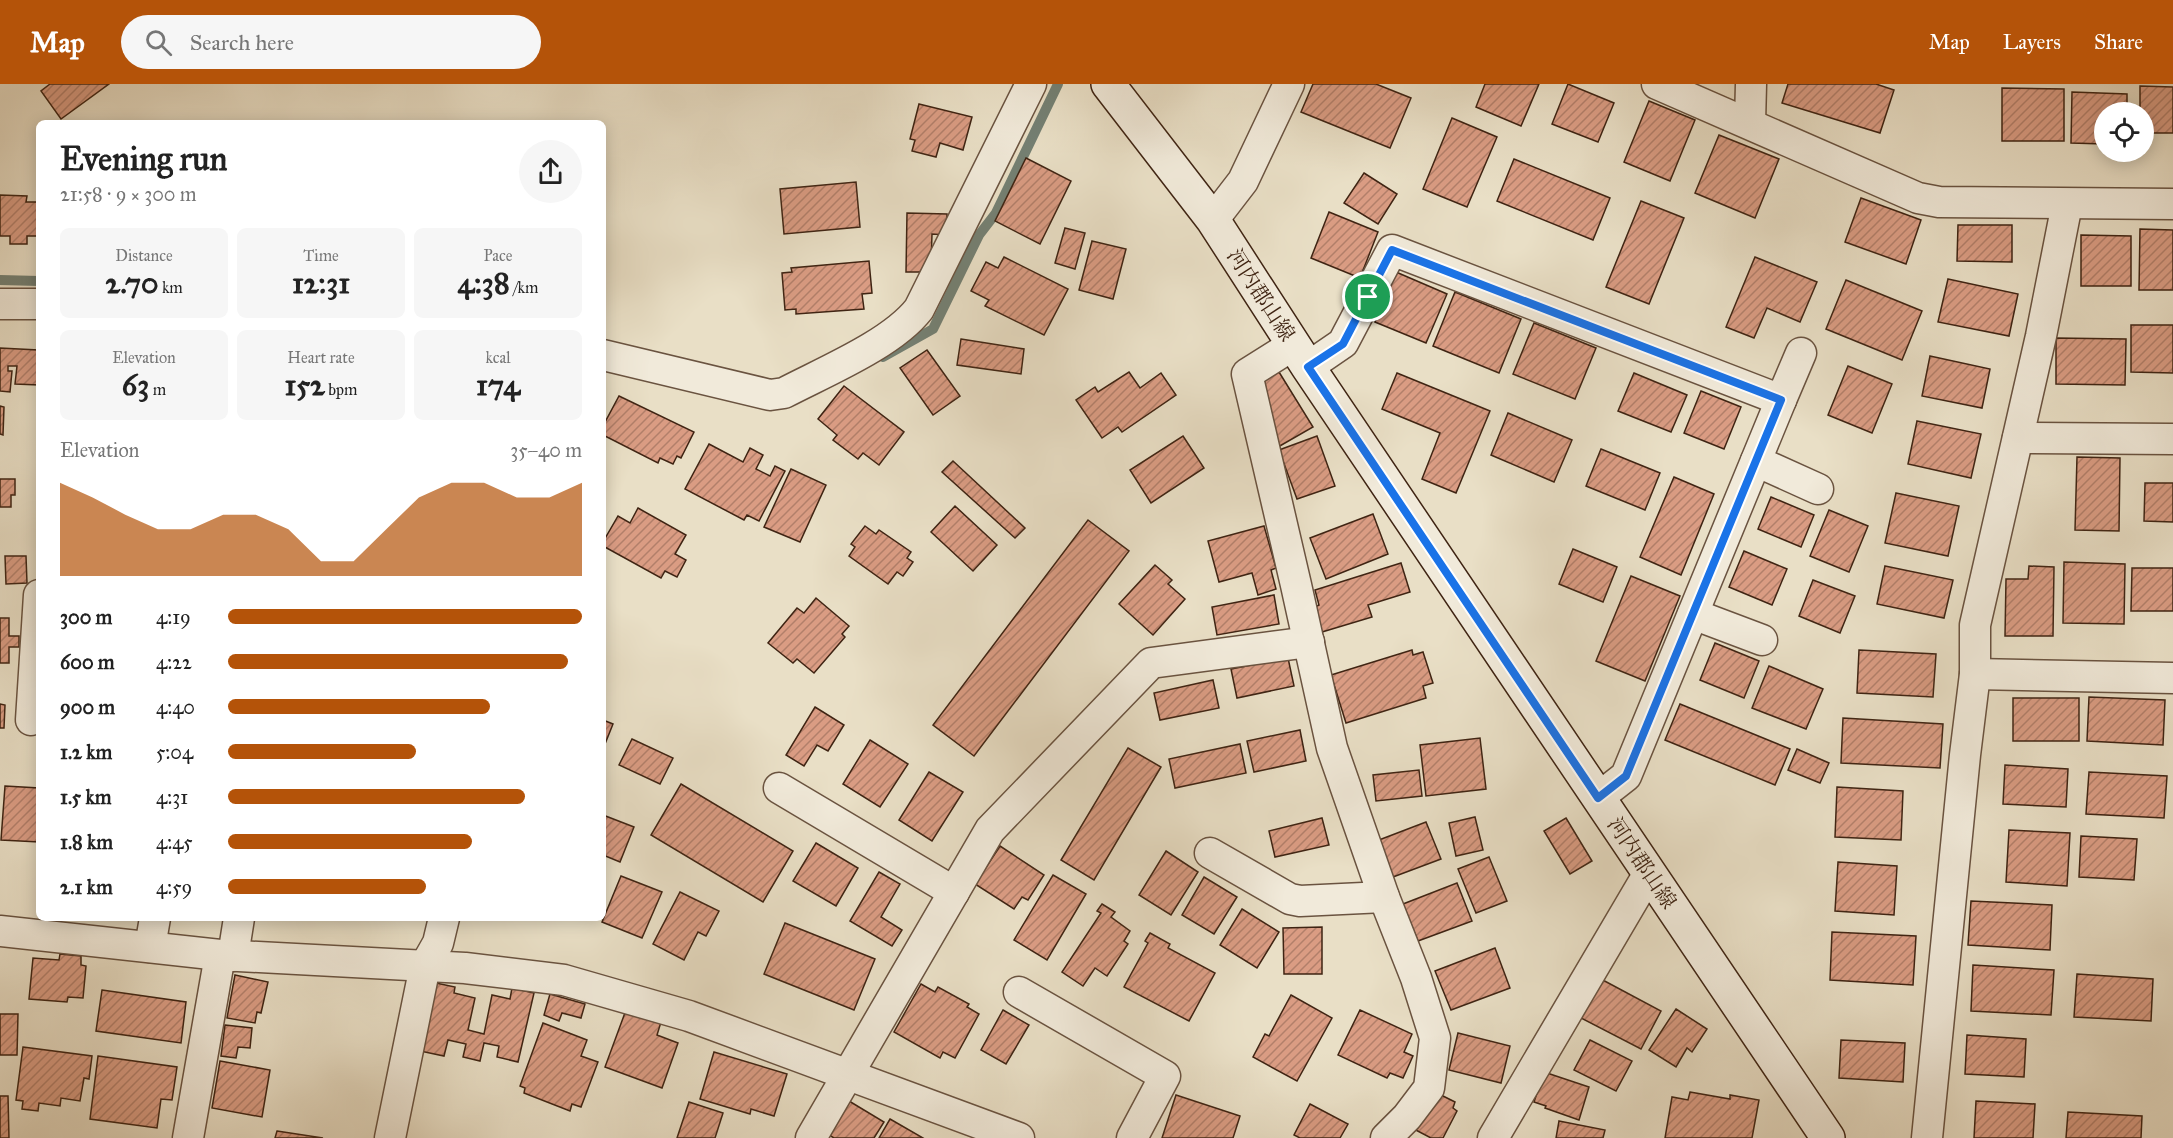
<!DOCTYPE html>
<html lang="en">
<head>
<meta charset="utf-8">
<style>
  body { margin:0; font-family:"IM FELL Great Primer","Noto Serif JP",serif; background:#f6f6f6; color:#222; height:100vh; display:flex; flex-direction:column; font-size:22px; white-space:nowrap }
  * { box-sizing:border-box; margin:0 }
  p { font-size:20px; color:#767676 }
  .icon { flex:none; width:33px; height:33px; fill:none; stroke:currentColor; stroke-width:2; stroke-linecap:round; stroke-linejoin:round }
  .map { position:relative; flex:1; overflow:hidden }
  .drawer { position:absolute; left:36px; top:36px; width:570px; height:801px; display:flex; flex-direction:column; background:#fff; border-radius:9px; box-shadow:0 3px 15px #0003 }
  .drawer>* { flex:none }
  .tools { position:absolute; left:2094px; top:18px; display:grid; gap:12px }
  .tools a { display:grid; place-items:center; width:60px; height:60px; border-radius:50%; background:#fff; box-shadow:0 3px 15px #0003; font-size:30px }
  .pin { position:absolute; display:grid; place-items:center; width:51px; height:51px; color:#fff; margin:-26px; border:3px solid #fff; border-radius:50%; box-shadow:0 2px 6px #0007 }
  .round { display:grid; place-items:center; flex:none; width:63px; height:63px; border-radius:32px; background:#f6f6f6 }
  .headline { display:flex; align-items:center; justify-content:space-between; height:102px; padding:0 24px }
  h1 { font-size:33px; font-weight:800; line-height:45px }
  .stats { display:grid; grid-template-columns:repeat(3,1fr); gap:9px; height:102px; padding:6px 24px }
  .stats div { display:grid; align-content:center; border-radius:9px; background:#f6f6f6; text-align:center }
  .stats b { font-size:30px; font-weight:800 }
  .stats small { font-size:16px; font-weight:400 }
  .stats p { font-size:16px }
  .chart { height:168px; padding:12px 24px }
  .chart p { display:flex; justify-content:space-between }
  .chart svg { width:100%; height:108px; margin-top:6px; fill:#b45309; opacity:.7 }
  ul { padding:0 24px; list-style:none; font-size:20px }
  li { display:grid; grid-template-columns:96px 72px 1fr; align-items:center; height:45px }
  li i { height:15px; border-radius:8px; background:#b45309 }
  header { display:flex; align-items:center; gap:36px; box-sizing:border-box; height:84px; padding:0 30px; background:#b45309; color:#fff }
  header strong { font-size:28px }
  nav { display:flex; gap:33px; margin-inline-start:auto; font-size:21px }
  .search { width:420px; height:54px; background:#f6f6f6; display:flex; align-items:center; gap:15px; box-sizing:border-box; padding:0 21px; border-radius:33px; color:#767676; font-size:22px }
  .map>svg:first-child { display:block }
</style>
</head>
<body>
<header>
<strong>Map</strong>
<div class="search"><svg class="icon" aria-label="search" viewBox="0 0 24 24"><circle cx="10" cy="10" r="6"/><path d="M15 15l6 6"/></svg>Search here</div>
<nav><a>Map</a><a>Layers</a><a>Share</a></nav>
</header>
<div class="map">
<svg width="2173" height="1054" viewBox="0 0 2173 1054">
  <defs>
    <pattern id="building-hatch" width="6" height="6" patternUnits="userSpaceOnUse" patternTransform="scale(1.5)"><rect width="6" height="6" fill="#da9c83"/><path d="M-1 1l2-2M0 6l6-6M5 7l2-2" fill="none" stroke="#b27f6a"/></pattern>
  </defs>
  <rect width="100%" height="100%" fill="#e9dfc6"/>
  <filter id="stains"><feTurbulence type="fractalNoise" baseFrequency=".00333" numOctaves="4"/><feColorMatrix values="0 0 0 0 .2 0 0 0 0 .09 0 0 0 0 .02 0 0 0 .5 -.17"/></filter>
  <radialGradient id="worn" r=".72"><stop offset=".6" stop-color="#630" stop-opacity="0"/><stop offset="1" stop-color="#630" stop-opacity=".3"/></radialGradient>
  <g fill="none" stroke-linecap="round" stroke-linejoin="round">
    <g stroke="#748073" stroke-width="10">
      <polyline points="0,196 39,197"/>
      <polyline points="883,273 933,245 979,151 996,129 1058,0"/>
    </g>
  </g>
  <g fill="url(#building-hatch)" stroke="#3f2413" stroke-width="1.5">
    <polygon points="50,0 109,0 61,35 41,7"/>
    <polygon points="1313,0 1376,0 1411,14 1390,64 1301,28"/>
    <polygon points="1485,0 1539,0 1521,42 1476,23"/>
    <polygon points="1568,0 1614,19 1598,58 1552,40"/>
    <polygon points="1788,0 1876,0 1894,6 1880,49 1782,19"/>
    <polygon points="2140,2 2173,3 2173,49 2144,49 2144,28 2140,28"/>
    <polygon points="2002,4 2064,5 2064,57 2002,57"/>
    <polygon points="2072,8 2127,10 2127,28 2104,28 2104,60 2071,59"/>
    <polygon points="1649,17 1695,36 1670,97 1624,78"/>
    <polygon points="919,20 972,33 963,66 940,59 936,73 912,67 915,56 910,55"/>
    <polygon points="1452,34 1497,53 1467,123 1423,105"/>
    <polygon points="1719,51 1779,75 1755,134 1695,109"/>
    <polygon points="1026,74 1071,97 1040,160 995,137"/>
    <polygon points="1514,75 1610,114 1593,156 1497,117"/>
    <polygon points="1364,89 1397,110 1378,140 1344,119"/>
    <polygon points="856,98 860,143 784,150 780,105"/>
    <polygon points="0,111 27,112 26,118 39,118 39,152 27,152 27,160 10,160 10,152 0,152"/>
    <polygon points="1861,114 1921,136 1906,180 1845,158"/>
    <polygon points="1641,117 1684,134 1649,220 1606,203"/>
    <polygon points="1329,128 1378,148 1360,194 1311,174"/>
    <polygon points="907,129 947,130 947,151 932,150 931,181 927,188 906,188"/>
    <polygon points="1958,141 2012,141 2012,178 1957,177"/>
    <polygon points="1065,144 1085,149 1075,185 1055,179"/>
    <polygon points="2140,145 2173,146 2173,206 2139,206"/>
    <polygon points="2081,151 2131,152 2131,202 2081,202"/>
    <polygon points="1092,157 1126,165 1113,215 1079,206"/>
    <polygon points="1004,173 1068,205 1044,251 985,222 989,216 971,207 986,178 998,184"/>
    <polygon points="1755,173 1817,198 1800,238 1767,224 1754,254 1726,243"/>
    <polygon points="869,177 872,209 862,210 864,225 796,230 796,225 785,226 782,189 792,188 791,184"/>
    <polygon points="1396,188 1447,210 1426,259 1375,238"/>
    <polygon points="1948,195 2018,210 2009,252 1938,238"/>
    <polygon points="1846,196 1922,227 1902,276 1826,245"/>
    <polygon points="1455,208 1521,235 1499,289 1433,262"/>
    <polygon points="1534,239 1596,264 1575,315 1513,290"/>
    <polygon points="2131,241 2173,241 2173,289 2131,288"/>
    <polygon points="2056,254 2126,255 2125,301 2056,300"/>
    <polygon points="961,255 1024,265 1021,290 957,281"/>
    <polygon points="0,264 38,266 39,301 15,300 17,282 8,282 8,287 12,287 10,308 0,307"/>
    <polygon points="927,266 960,312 933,331 900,284"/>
    <polygon points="1930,272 1990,285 1982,324 1922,312"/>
    <polygon points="1848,282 1892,300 1872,349 1828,331"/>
    <polygon points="1129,288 1140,304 1161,289 1176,311 1122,348 1118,343 1102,354 1076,316 1095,303 1098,308"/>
    <polygon points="1279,288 1313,343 1278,363 1264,295"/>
    <polygon points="1397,289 1490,327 1456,409 1422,395 1440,349 1382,325"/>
    <polygon points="1634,289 1687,311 1671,348 1618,327"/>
    <polygon points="844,302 904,348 879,381 863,369 858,375 833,356 837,351 818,335"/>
    <polygon points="1701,307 1741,323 1724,365 1684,349"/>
    <polygon points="619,312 694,348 681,374 677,372 673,380 660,374 658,379 603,351 603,342"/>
    <polygon points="0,322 4,323 3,351 0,350"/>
    <polygon points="1508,329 1572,356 1554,398 1491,371"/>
    <polygon points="1917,337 1981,350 1971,394 1908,380"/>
    <polygon points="1183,352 1204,384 1151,419 1130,386"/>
    <polygon points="1317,352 1335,402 1297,415 1279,366"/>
    <polygon points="709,360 743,378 750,364 763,371 756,385 770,392 775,382 785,387 759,437 747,431 744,436 685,405"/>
    <polygon points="1601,365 1660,389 1645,426 1586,402"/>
    <polygon points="2077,373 2120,374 2119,447 2075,446"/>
    <polygon points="953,377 1025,444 1015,454 942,388"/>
    <polygon points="791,385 826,401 800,458 764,443"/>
    <polygon points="1674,393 1714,410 1681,491 1640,473"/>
    <polygon points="0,395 15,395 15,411 11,411 11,423 0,423"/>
    <polygon points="2145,399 2173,399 2173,438 2144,437"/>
    <polygon points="1896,409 1959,422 1948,472 1885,459"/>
    <polygon points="1771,413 1814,431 1801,463 1758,445"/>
    <polygon points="955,422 997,461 973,487 931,448"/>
    <polygon points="638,424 686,451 675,470 686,476 677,493 665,487 661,494 603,462 603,458 618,432 630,439"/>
    <polygon points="1829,426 1868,442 1849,488 1810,472"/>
    <polygon points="1373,430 1388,470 1326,495 1310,454"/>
    <polygon points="1088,436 1129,467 974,672 933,641"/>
    <polygon points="865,442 876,450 879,446 911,468 907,474 913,478 903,492 897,488 888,500 849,472 855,463 851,460"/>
    <polygon points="1264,442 1276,484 1271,486 1276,505 1258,511 1252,489 1219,498 1208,457"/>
    <polygon points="1573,465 1617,483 1603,518 1559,500"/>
    <polygon points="1744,467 1787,485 1772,521 1729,503"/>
    <polygon points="5,472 26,472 27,499 6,500"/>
    <polygon points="2064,478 2125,480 2124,540 2063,539"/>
    <polygon points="1401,479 1410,508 1368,521 1372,533 1322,548 1315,523 1319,521 1315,506"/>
    <polygon points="1155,481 1172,496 1168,500 1185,515 1153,551 1119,520"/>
    <polygon points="1885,482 1953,496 1944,534 1877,520"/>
    <polygon points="2029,482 2054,483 2053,552 2005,552 2006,495 2028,495"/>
    <polygon points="2132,484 2173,484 2173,527 2131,527"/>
    <polygon points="1631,492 1680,512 1645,597 1596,577"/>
    <polygon points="1813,496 1855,512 1840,549 1799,532"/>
    <polygon points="1274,511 1279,540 1217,551 1212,523"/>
    <polygon points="816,514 849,542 842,550 845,553 814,589 797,575 793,579 768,559 797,524 804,529"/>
    <polygon points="0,534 9,534 9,552 19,552 19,563 9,563 9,579 0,579"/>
    <polygon points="1715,559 1759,577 1744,614 1700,596"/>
    <polygon points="1412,566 1413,571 1423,568 1433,599 1423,602 1426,614 1346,639 1331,591"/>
    <polygon points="1859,566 1936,570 1933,613 1857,609"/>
    <polygon points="1288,574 1294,602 1237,614 1231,585"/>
    <polygon points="1769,582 1823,605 1806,645 1752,624"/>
    <polygon points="1213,596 1219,624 1160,636 1154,609"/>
    <polygon points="2089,613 2165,616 2163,661 2087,657"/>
    <rect x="2013" y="614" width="66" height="43"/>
    <polygon points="0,620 5,621 4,644 0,644"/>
    <polygon points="1680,620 1790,665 1775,701 1665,656"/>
    <polygon points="815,623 844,641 828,667 817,661 804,682 786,671"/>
    <polygon points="1843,634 1943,640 1940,684 1841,679"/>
    <polygon points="603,636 613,640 603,665"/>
    <polygon points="1300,646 1306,677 1254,688 1247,657"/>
    <polygon points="1480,654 1486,705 1426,712 1420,661"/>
    <polygon points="632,655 673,674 660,700 619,681"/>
    <polygon points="870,656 908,680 880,723 843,700"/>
    <polygon points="1240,660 1246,689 1175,704 1169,675"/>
    <polygon points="1128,664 1161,683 1094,796 1061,776"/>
    <polygon points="1797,665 1829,679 1820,699 1788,686"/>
    <polygon points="2005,681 2068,685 2066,723 2003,720"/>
    <polygon points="1419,686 1422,712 1376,717 1373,691"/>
    <polygon points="929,688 963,708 932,757 899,736"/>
    <polygon points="2089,688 2167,692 2164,734 2086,730"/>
    <polygon points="681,700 793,767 763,818 651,751"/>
    <polygon points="5,702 39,704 39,758 1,756"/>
    <polygon points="1837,703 1903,707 1901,756 1835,753"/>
    <polygon points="603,731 634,743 620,778 603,771"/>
    <polygon points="1475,733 1483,766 1456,772 1449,739"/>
    <polygon points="1322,734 1329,761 1275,773 1269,747"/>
    <polygon points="1566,734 1592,777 1570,790 1544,747"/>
    <polygon points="1426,738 1441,775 1393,793 1379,756"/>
    <polygon points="2009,746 2070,749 2067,802 2006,798"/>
    <polygon points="2081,752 2137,755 2134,796 2079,793"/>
    <polygon points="816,759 858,784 836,822 793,797"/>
    <polygon points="1000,762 1044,791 1028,816 1022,813 1014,825 975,800"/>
    <polygon points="1166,767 1198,788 1171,831 1139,811"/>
    <polygon points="1489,773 1507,817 1476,829 1458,785"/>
    <polygon points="1838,778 1897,782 1894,831 1835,827"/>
    <polygon points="879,788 900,800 881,833 902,846 892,862 850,837"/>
    <polygon points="1053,791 1086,810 1047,876 1014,856"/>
    <polygon points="621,792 662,808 642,854 602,838"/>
    <polygon points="1204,793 1237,813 1214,850 1182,831"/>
    <polygon points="1457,799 1472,837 1418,857 1403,820"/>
    <polygon points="680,808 719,827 706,852 698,848 684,876 653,860"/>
    <polygon points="1971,817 2052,821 2050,866 1968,861"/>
    <polygon points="1102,820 1115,828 1111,833 1130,847 1124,857 1128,860 1107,892 1095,884 1083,902 1062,888 1101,829 1097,827"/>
    <polygon points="1242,825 1279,848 1257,884 1220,861"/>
    <polygon points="785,839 875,875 854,926 764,890"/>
    <polygon points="1322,843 1322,890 1284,890 1283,844"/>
    <polygon points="1832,848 1916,852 1913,901 1830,896"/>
    <polygon points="1150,849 1170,860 1168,864 1215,889 1189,937 1124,903 1148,859 1145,857"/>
    <polygon points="1495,864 1510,904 1451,926 1435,887"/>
    <polygon points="60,870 81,872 81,881 86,882 83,914 68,913 67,918 29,915 33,874 59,876"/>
    <polygon points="1973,881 2054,886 2051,931 1971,927"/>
    <polygon points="2077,890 2153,895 2151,937 2074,933"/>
    <polygon points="235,891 268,898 261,929 257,928 255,939 227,934"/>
    <polygon points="1599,894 1661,927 1641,965 1579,933"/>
    <polygon points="436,899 455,903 454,909 475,914 468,946 484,950 492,911 510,915 512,904 534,909 518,978 497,973 499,962 484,959 480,977 463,973 466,960 448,956 444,972 420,967"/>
    <polygon points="921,900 935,908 938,903 969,920 967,923 979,930 955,974 943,968 940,974 894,948"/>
    <polygon points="102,906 186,918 181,959 96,947"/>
    <polygon points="550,910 585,920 581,934 562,929 559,937 544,931"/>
    <polygon points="1291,911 1332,934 1297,997 1253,973 1265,950 1269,952"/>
    <polygon points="1676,925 1707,945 1692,968 1687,964 1676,983 1649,966"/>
    <polygon points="626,926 661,938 657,951 678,959 662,1004 605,983"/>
    <polygon points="1003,926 1029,941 1006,980 981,966"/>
    <polygon points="1360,926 1412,950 1404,968 1413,972 1403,994 1390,989 1387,994 1338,971"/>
    <polygon points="0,930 18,930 17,971 0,971"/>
    <polygon points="543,939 587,956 581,972 598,978 581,1023 572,1020 570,1027 524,1009 525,1004 520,1002"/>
    <polygon points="225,941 252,944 250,964 238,963 236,974 221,972"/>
    <polygon points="1458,949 1510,962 1501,999 1449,986"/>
    <polygon points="1967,951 2026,955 2024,993 1965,990"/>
    <polygon points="1590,956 1632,977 1616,1007 1574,986"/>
    <polygon points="1841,956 1905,959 1903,998 1839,994"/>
    <polygon points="23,963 92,972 89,995 84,994 80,1017 61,1014 60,1022 39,1019 38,1027 22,1025 23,1017 16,1016"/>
    <polygon points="714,968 787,990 774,1032 751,1025 750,1030 700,1015"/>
    <polygon points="98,972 177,983 172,1016 161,1015 157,1044 90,1035"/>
    <polygon points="220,977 270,986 262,1033 212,1024"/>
    <polygon points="1544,988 1589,1003 1579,1036 1545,1024 1546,1022 1534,1018"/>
    <polygon points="1690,1008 1730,1015 1730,1011 1759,1016 1752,1054 1665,1054 1672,1013 1688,1016"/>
    <polygon points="1176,1011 1240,1032 1233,1054 1162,1054"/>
    <polygon points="1441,1011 1455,1018 1453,1024 1457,1027 1443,1054 1431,1054 1410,1043"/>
    <polygon points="0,1012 8,1012 9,1054 0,1054"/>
    <polygon points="849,1017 884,1038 874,1054 834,1054 829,1051"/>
    <polygon points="1976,1017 2035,1020 2033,1054 1974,1054"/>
    <polygon points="689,1018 723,1029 715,1054 677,1054"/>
    <polygon points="1310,1020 1348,1040 1340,1054 1300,1054 1294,1051"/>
    <polygon points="2068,1028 2142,1032 2141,1054 2066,1054"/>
    <polygon points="890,1035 923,1054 879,1054"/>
    <polygon points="1559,1037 1605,1046 1603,1054 1556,1054"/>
    <polygon points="277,1047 323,1054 275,1054"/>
  </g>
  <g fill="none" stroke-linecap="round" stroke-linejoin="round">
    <g stroke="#6a5340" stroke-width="33">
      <g id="street">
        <polyline points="1657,0 1918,114 1939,118 2173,120"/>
        <polyline points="1750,39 1751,0"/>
        <polyline points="1213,136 1243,97 1289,0"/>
        <polyline points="0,220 39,220"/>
        <polyline points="1293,261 1247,290 1296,501 1332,664 1384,813 1416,894 1435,954 1429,1004 1407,1033 1386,1054"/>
        <path d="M603,271L770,311L784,309C824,288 892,260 919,225L1031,0"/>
        <polyline points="1308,283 1343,259 1392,166 1781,316 1626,692 1598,714"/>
        <polyline points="1781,316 1801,269"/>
        <polyline points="2018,354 2173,355"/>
        <polyline points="1756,377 1818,405"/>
        <polyline points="1693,530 1762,556"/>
        <polyline points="1975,590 2173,594"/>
        <polyline points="31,636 39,511"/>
        <polyline points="779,704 954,808"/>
        <polyline points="1210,769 1290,815 1300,817 1384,813"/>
        <polyline points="0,847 220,871 465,884 564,896 689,932 1019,1054"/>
        <polyline points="150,863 155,834"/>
        <polyline points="233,872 239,834"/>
        <polyline points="1019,908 1165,992 1132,1054"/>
        <polyline points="188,1054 220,871"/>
        <polyline points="390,1054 425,882 438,859 444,834"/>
        <polyline points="811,1054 990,746 1151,579 1309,558"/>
        <polyline points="1493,1054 1649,789"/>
        <polyline points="1927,1054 1965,671 1975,590 1975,541 2041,252 2067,120"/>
      </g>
    </g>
    <g stroke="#3f2413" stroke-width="36">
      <polyline id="secondary" points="1108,0 1213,136 1308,283 1828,1054"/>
    </g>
    <use href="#street" stroke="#f1eada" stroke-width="30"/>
    <use href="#secondary" stroke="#f1eada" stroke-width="33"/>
  </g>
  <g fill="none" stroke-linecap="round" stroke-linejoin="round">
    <g stroke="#fff" stroke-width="12">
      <polygon id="route" points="1392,166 1781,316 1626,692 1598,714 1308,283 1343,260"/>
    </g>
    <use href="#route" stroke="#1a73e8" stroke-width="8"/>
  </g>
  <g text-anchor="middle" stroke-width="4.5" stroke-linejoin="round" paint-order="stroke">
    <g font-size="21" fill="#3f2413" stroke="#f1eada">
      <text transform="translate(1261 211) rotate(57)" y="7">河内郡山線</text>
      <text transform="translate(1642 779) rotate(56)" y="7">河内郡山線</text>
    </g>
  </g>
  <rect width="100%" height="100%" filter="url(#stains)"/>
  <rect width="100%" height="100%" fill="url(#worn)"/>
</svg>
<div class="tools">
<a><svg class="icon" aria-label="locate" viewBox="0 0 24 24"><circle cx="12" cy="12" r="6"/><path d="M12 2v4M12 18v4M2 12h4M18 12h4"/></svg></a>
</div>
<div class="pin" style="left:1368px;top:213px;background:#1e9e55"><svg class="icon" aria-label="arrive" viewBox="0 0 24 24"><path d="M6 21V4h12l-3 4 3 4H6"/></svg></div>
<section class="drawer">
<div class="headline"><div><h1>Evening run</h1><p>21:58 · 9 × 300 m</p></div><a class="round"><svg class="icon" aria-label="share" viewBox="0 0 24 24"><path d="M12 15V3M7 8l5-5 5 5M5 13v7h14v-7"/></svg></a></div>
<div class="stats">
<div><p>Distance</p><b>2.70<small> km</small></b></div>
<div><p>Time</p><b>12:31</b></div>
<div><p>Pace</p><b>4:38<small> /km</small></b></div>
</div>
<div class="stats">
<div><p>Elevation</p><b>63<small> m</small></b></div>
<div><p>Heart rate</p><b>152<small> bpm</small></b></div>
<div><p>kcal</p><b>174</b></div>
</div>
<div class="chart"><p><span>Elevation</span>35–40 m</p>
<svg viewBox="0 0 160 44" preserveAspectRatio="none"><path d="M0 44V6L10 12L20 19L30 25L40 25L50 19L60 19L70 25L80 38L90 38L100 25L110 12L120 6L130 6L140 12L150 12L160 6V44z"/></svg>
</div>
<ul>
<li><b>300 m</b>4:19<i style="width:100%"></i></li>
<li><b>600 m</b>4:22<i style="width:96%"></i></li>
<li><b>900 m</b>4:40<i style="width:74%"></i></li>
<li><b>1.2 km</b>5:04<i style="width:53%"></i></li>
<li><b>1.5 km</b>4:31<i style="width:84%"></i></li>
<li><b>1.8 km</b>4:45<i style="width:69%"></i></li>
<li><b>2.1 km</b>4:59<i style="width:56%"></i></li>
</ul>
</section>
</div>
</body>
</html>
